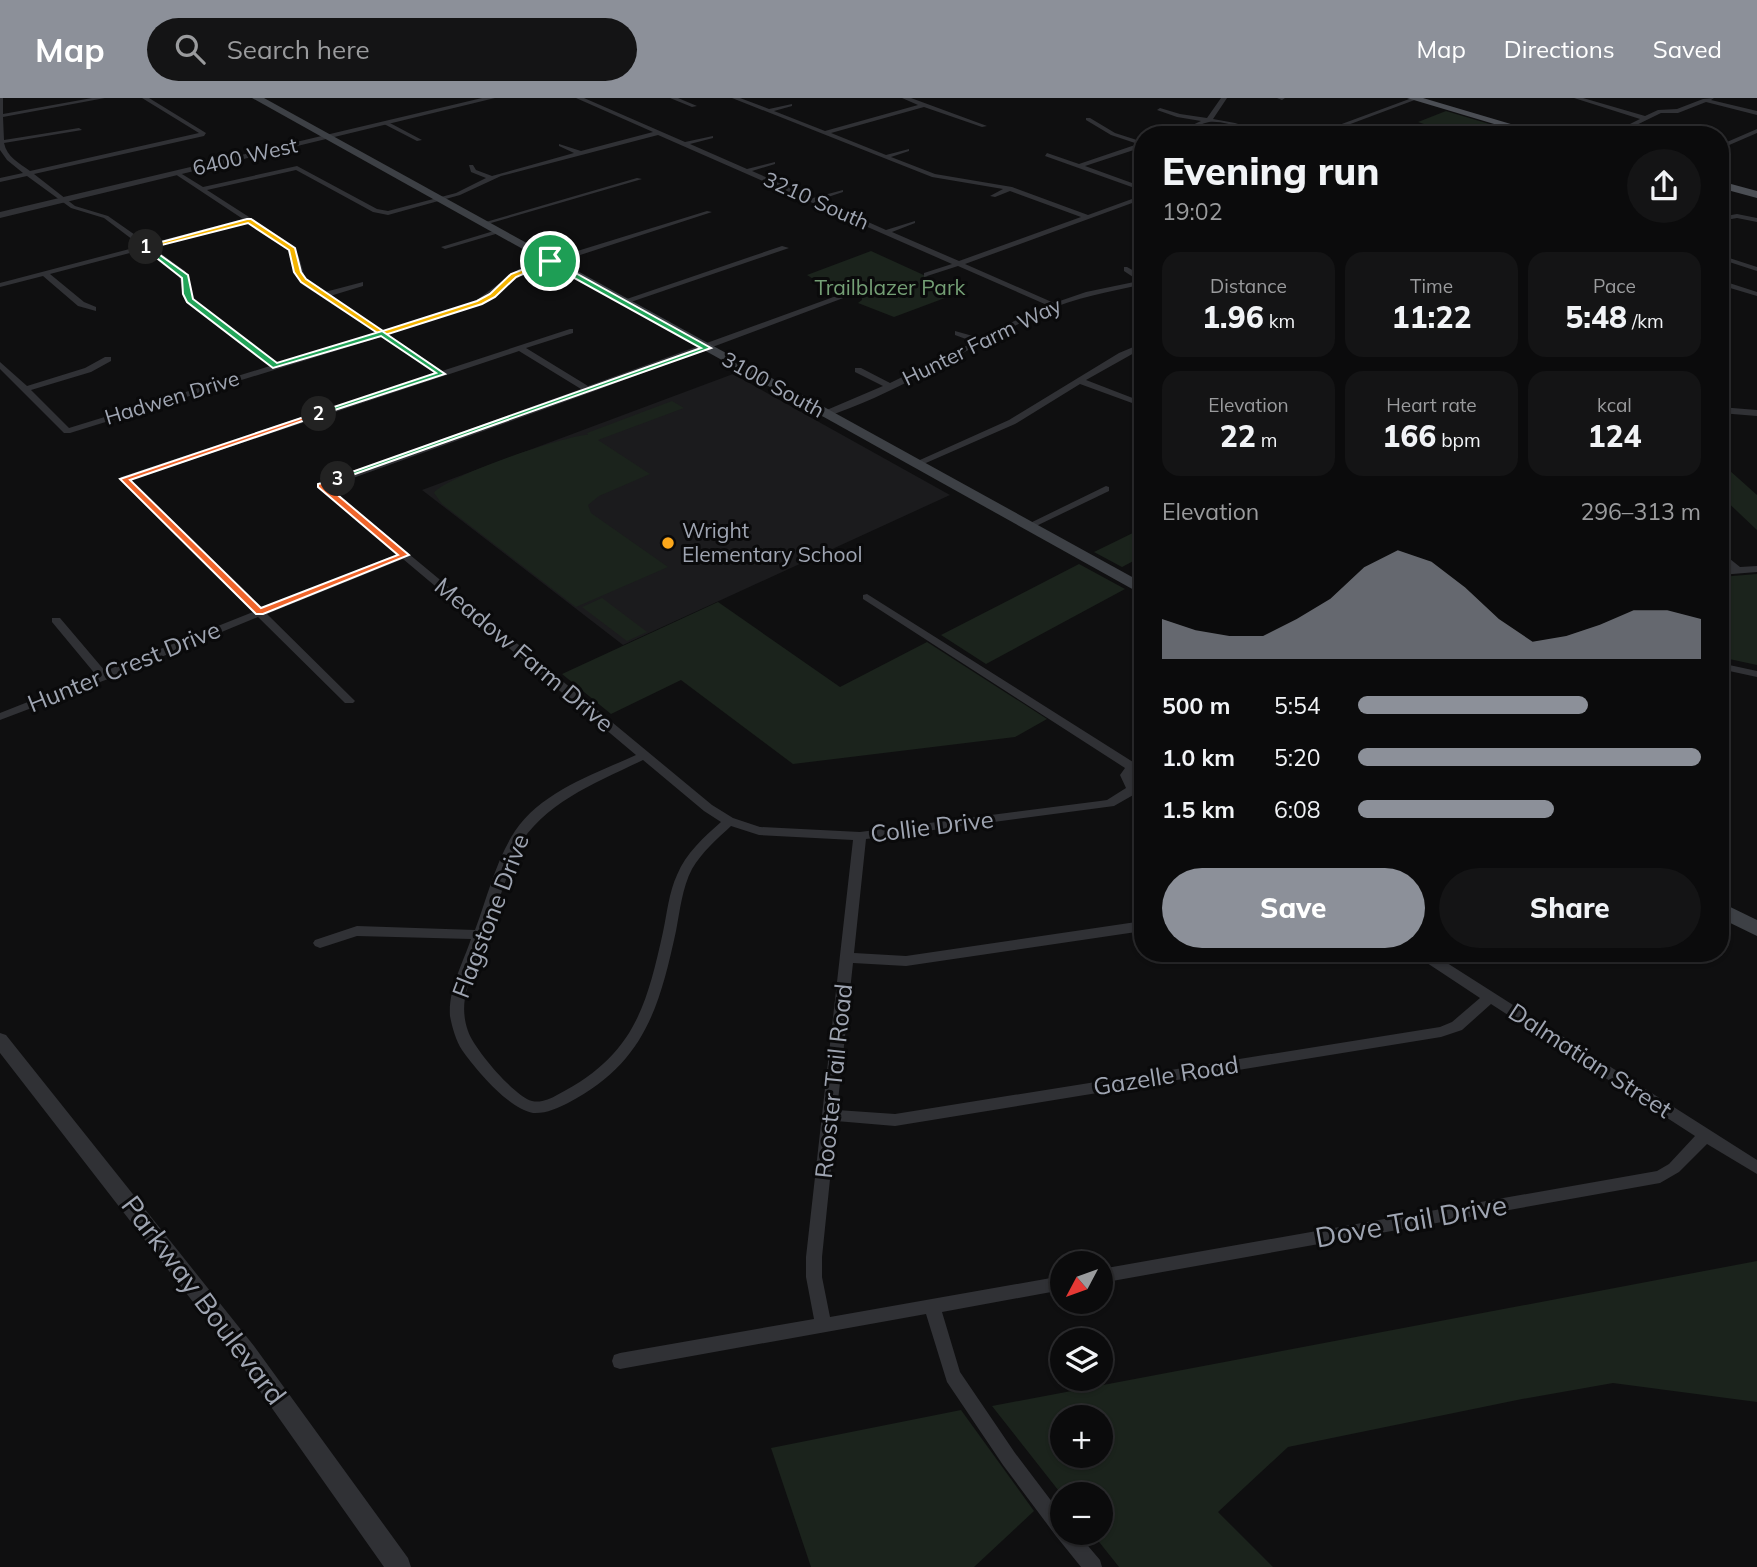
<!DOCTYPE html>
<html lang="en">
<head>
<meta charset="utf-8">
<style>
  body { margin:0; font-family:Mulish,sans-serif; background:#141415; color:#f1f3f6; height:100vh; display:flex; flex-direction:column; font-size:26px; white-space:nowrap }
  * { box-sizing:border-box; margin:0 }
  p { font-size:23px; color:#9a9b9d }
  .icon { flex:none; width:38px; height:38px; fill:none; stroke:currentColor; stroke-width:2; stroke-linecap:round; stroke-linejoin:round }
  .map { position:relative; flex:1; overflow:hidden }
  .panel { position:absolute; left:1134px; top:28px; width:595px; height:836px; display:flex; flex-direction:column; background:#0b0b0c; border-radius:28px; box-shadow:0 2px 5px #0004,0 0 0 2px #2b2b2d }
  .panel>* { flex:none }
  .needle { width:46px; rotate:229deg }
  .controls { position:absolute; left:1050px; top:1153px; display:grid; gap:14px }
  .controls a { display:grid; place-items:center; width:63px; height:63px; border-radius:50%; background:#0b0b0c; box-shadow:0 2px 5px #0004,0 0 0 2px #2b2b2d; font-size:35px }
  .pin { position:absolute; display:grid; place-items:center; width:60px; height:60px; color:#fff; margin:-30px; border:4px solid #fff; border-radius:50%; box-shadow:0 2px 7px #0007 }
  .km { position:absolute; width:35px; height:35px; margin:-18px; border-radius:50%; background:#222; color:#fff; font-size:19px; line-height:35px; text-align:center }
  .round { display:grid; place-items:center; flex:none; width:74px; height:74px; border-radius:37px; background:#141415 }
  .overview { display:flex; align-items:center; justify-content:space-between; height:119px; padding:0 28px }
  h1 { font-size:38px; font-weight:800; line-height:52px }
  .stats { display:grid; grid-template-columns:repeat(3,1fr); gap:10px; height:119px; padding:7px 28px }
  .stats div { display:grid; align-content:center; border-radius:18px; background:#141415; text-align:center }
  .stats b { font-size:30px; font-weight:800 }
  .stats small { font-size:19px; font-weight:400 }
  .stats p { font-size:19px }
  .chart { height:196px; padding:14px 28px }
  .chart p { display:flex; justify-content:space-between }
  .chart svg { width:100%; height:126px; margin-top:7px; fill:#8c9099; opacity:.7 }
  .button { display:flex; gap:14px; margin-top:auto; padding:14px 28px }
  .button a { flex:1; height:80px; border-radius:42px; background:#8c9099; color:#fff; font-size:28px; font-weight:800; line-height:80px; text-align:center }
  .button a+a { background:#141415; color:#f1f3f6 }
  ul { padding:0 28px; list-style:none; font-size:23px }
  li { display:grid; grid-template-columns:112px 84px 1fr; align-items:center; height:52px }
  li i { height:18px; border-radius:9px; background:#8c9099 }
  header { display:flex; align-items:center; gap:42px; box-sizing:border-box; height:98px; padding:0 35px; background:#8c9099; color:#fff }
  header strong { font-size:33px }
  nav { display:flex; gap:38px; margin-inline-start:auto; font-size:24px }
  .search { width:490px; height:63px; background:#141415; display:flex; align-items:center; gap:18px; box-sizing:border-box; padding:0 24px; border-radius:38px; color:#9a9b9d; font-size:26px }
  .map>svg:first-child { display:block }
</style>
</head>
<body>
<header>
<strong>Map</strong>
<div class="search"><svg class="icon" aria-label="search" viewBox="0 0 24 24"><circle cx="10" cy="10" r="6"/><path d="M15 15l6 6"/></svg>Search here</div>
<nav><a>Map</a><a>Directions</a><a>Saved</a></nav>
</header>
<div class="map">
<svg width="1757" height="1469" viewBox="0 0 1757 1469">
  <rect width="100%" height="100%" fill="#0f0f10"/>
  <polygon fill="#1b1b1d" points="733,276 950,397 623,547 422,392"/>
  <g fill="#1b231c" fill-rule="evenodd">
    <polygon points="1446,13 1526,37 1456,37 1418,24"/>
    <polygon points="871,153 961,194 894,219 858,205 862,202 861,195 843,191 831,192 807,177"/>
    <path d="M672,303L684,310L598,342L650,376L599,398L588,407L591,415L668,469L576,509L442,406L434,395C443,380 568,336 588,337L587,335Z"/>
    <polygon points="1720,364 1757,397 1757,432 1720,397"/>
    <polygon points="1143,430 1143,458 1122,469 1094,454"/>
    <polygon points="1079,466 1125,491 986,566 941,537"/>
    <polygon points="1757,476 1757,567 1720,559 1720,479"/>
    <polygon points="602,500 647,534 627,543 582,509"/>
    <polygon points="718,504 840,589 927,544 1047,621 1015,639 793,666 681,582 611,616 562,576"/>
    <path d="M1757,1163V1304L1613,1285L1522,1301L1288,1349L1218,1414L1273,1469H1119L1092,1435H1101V1396L1062,1397L992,1308ZM1062,1320H1101V1358H1062Z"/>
    <polygon points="961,1312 1034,1413 974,1469 811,1469 771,1350"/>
  </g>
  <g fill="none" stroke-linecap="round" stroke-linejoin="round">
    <g fill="#303135" fill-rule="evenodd">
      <path d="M0,0H3V16L92,0H105L3,19L4,42L79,30L82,32L4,45C7,59 19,65 30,73L199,35L142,0H149L206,35L204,38L34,76L75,108L108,118L148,146L243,121L175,76V74L177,73L203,89L297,68L377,111L388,113L456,95L486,80L471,74L469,67H473L476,72L492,78L574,55L559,48V46L581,53L653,34L576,0H584L685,44L713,38V40L690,46L747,71L775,64V66L752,73L813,100L843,92V94L819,102L886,132L915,123V125L892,134L959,163L1081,119L1010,93L995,99L990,98L1003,91L932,79L732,0H740L769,11L792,6V8L774,13L825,33L918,7L902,0H911L987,28L982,29L924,9L831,35L886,57L909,51V53L891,59L935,76L1012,89L1088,117L1143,97V101L965,166L1054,205L1086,194L1139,183L1124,173V169H1127L1143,178V186C1110,194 1075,199 1044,214C970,247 902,294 825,319L822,318V314L883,288L855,274V270H861L890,285L974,244L955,237V233L980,240L1047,207L958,168L924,179V175L952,166L658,37L501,78L460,97L388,117L373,114L296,72L207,92L294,148L299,159L305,180L325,194L363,184V188L330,198L383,233L474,204L519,171L707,113L712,114L525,175L479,207L388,236L442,273L570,231H573V235L526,250L588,288L839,197L846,199L592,294L328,389L712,707L733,720L760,729L860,734L1100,703L1107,702L1126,690L1120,677L1125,670L863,501V497L867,496L1133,664L1143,661V669L1136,672L1132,677L1134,685L1143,690V699L1135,696L1114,708L866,741L854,855L906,858L1143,823V833L906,868L853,865L837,1012L895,1016L1440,929L1452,924L1480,900L1418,859L1416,856H1433L1757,1062V1076L1707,1046L1679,1074L1660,1085L1101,1185V1171L1657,1073L1669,1066L1695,1038L1491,906L1462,932L1441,939L895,1028L836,1023L822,1159V1179L830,1219L1062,1178V1192L942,1214L960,1274L1015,1355L1062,1417V1435H1077L1100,1462L1102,1469H1081L1056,1438L1003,1367L947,1284L926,1216L620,1271L614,1269L612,1263L614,1257L620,1255L814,1221L806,1179V1159L853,742L759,737L731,728C717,741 702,754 692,771C682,790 680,813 676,833C659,911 644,965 568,1005C558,1010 545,1016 533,1015C509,1011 476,972 462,952C456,943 452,929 450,918C448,892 463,865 471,841L357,838L320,850L315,848L313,845L315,842L357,828L475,832C487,800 496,762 515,733C542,693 595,676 636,657L403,461L267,516L353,601L355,603L353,605H345L258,519L108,581L0,622V615L96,577L52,524V520H60L105,573L253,514L121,383V379L435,275L381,239L70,335H64L0,271V264L27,288L85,270L105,259H111V263L91,274L31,292L69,330L270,268L187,205L183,196L179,177L145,151L50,176L84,204L96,209V213L78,208L43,178L0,189V185L141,148L104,120L71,110L27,78L0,84V80L23,75L7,62L0,52ZM248,124L288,151L296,177L303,187L376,235L278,265L193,202L189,182L185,173L152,149ZM519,253L581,291L318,386V390L397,456L261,511L130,382ZM643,662L704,713L721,724C704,739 686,755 677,777C669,794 667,815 663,834C646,911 633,958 557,997C550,1001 541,1005 532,1003C514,998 474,951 468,933C463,919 463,905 467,891L517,751C544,704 596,685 643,662Z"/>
      <polygon points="670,0 678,0 697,8 692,9"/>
      <path d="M1221,0H1227L1213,21L1235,25L1272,37C1251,37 1230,22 1209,24C1196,26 1186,37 1171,37L1201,23L1177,19L1157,12L1160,10L1180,16L1207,20Z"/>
      <polygon points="1277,0 1285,0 1282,2"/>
      <polygon points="1412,0 1420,0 1321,37 1312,37"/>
      <polygon points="1574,0 1583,0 1645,18 1658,12 1677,11 1703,1 1714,0 1711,2 1757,13 1757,17 1706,4 1678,15 1661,15 1616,37 1608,37 1640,21"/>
      <polygon points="1086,20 1090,20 1115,35 1143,44 1143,49 1085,68 1143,89 1143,93 1045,58 1047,55 1079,66 1138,46 1111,37 1086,22"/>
      <polygon points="384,24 388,24 422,42 417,43 384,26"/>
      <polygon points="1757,31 1757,35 1720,51 1720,47"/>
      <polygon points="637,80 642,81 484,127 479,126"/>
      <polygon points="1737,116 1757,120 1757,124 1737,120 1720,123 1720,119"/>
      <polygon points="497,132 500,134 499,135 445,151 441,149"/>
      <polygon points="782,148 789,150 625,206 618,204"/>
      <polygon points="1720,157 1757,169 1757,173 1720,161"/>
      <polygon points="1720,182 1757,194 1757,198 1720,187"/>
      <polygon points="1143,245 1143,250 1086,282 1143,304 1143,309 1080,286 1015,326 919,368 913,368 911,366 1009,322 1119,255"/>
      <polygon points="1720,309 1757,312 1757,318 1720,315"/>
      <polygon points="1106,388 1109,389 1109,393 1032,430 1029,431 1024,428"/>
      <polygon points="1720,453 1740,469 1757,468 1757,474 1720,477 1720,471 1729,470 1720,462"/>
      <polygon points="1720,565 1757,573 1757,579 1720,571"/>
    </g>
    <g fill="#303135" fill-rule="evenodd">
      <polygon points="482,0 495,0 0,120 0,114"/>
      <polygon points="0,935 6,937 254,1248 408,1460 411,1469 384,1469 238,1262 0,955"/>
    </g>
    <g fill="#3d4045" fill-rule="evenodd">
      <polygon points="252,0 264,0 1143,485 1143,497"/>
      <polygon points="1720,804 1757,822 1757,838 1720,820"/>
    </g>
    <g fill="#4b4e54" fill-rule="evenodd">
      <polygon points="1407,0 1423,0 1548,37 1531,37"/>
      <polygon points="1720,83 1757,93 1757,100 1720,90"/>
    </g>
  </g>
  <polygon fill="#f5b400" stroke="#fff" stroke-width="2" points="247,121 251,121 295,150 301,174 306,181 383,233 477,203 490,196 511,176 547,162 553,163 516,179 495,199 482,206 382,238 301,184 294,174 289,152 248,125 146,151 143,149"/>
  <polygon fill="#22a559" stroke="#fff" stroke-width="2" points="146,147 188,177 193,201 277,265 382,233 445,276 316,318 316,315 436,275 381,238 273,270 187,204 183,196 182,180 144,150"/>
  <polygon fill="#f0652b" stroke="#fff" stroke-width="2" points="316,315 323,316 130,382 261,510 398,457 318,389 318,386 341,380 341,383 327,388 409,457 263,516 256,516 120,381"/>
  <polygon fill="#22a559" stroke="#fff" stroke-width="2" points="547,162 552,162 711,250 335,383 335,380 701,250 547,165"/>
  <circle fill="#fba71b" stroke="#0a0a0b" stroke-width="2.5" cx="668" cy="445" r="7"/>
  <g text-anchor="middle" stroke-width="6" stroke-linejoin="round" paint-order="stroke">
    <g font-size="21" fill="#9fa5b2" stroke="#0a0a0b">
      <text transform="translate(245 59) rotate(-13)" y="7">6400 West</text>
      <text transform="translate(816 103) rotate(24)" y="7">3210 South</text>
      <text transform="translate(982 244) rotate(-26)" y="7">Hunter Farm Way</text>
      <text transform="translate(773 287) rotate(29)" y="7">3100 South</text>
      <text transform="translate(172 300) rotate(-17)" y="7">Hadwen Drive</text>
    </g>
    <g font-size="21" fill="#749f75" stroke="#0a0a0b">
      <text x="890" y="197">Trailblazer Park</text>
    </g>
    <g font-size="21" fill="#9fa5b2" stroke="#0a0a0b" text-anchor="start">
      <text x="682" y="440">Wright<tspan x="682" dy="24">Elementary School</tspan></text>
    </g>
    <g font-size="24" fill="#9fa5b2" stroke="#0a0a0b">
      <text transform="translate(524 557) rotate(40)" y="8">Meadow Farm Drive</text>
      <text transform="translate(124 569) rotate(-22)" y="8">Hunter Crest Drive</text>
      <text transform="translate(932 729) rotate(-7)" y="8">Collie Drive</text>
      <text transform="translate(491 818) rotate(-69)" y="8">Flagstone Drive</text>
      <text transform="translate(1590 963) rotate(33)" y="8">Dalmatian Street</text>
      <text transform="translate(1166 978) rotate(-9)" y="8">Gazelle Road</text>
      <text transform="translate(834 983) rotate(-84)" y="8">Rooster Tail Road</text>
    </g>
    <g font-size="28" fill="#9fa5b2" stroke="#0a0a0b">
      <text transform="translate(1411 1123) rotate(-10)" y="10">Dove Tail Drive</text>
      <text transform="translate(204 1202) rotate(53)" y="10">Parkway Boulevard</text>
    </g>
  </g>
</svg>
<div class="controls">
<a><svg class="needle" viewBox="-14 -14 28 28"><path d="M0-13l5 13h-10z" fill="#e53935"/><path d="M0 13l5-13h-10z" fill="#9a9b9d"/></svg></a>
<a><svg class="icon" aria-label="layers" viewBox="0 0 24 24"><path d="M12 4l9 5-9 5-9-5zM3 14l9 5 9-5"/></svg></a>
<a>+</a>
<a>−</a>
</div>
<div class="pin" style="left:550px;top:163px;background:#1e9e55"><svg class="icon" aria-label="arrive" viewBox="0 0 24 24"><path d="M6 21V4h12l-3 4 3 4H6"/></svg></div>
<b class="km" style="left:146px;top:149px">1</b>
<b class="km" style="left:319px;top:316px">2</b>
<b class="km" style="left:338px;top:381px">3</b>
<section class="panel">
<div class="overview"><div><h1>Evening run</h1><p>19:02</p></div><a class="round"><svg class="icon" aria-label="share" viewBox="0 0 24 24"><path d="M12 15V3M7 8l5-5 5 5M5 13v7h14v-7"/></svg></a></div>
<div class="stats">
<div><p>Distance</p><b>1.96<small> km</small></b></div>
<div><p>Time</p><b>11:22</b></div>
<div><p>Pace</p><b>5:48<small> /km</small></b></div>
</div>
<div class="stats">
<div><p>Elevation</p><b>22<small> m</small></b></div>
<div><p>Heart rate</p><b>166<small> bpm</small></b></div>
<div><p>kcal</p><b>124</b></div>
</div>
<div class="chart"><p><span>Elevation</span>296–313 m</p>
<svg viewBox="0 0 160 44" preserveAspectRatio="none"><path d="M0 44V30L10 34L20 36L30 36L40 30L50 23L60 12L70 6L80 10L90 19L100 30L110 38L120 36L130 32L140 27L150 27L160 30V44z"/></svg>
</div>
<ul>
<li><b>500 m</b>5:54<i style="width:67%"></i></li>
<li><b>1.0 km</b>5:20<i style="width:100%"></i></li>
<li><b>1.5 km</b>6:08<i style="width:57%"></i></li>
</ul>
<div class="button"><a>Save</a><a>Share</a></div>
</section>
</div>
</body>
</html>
